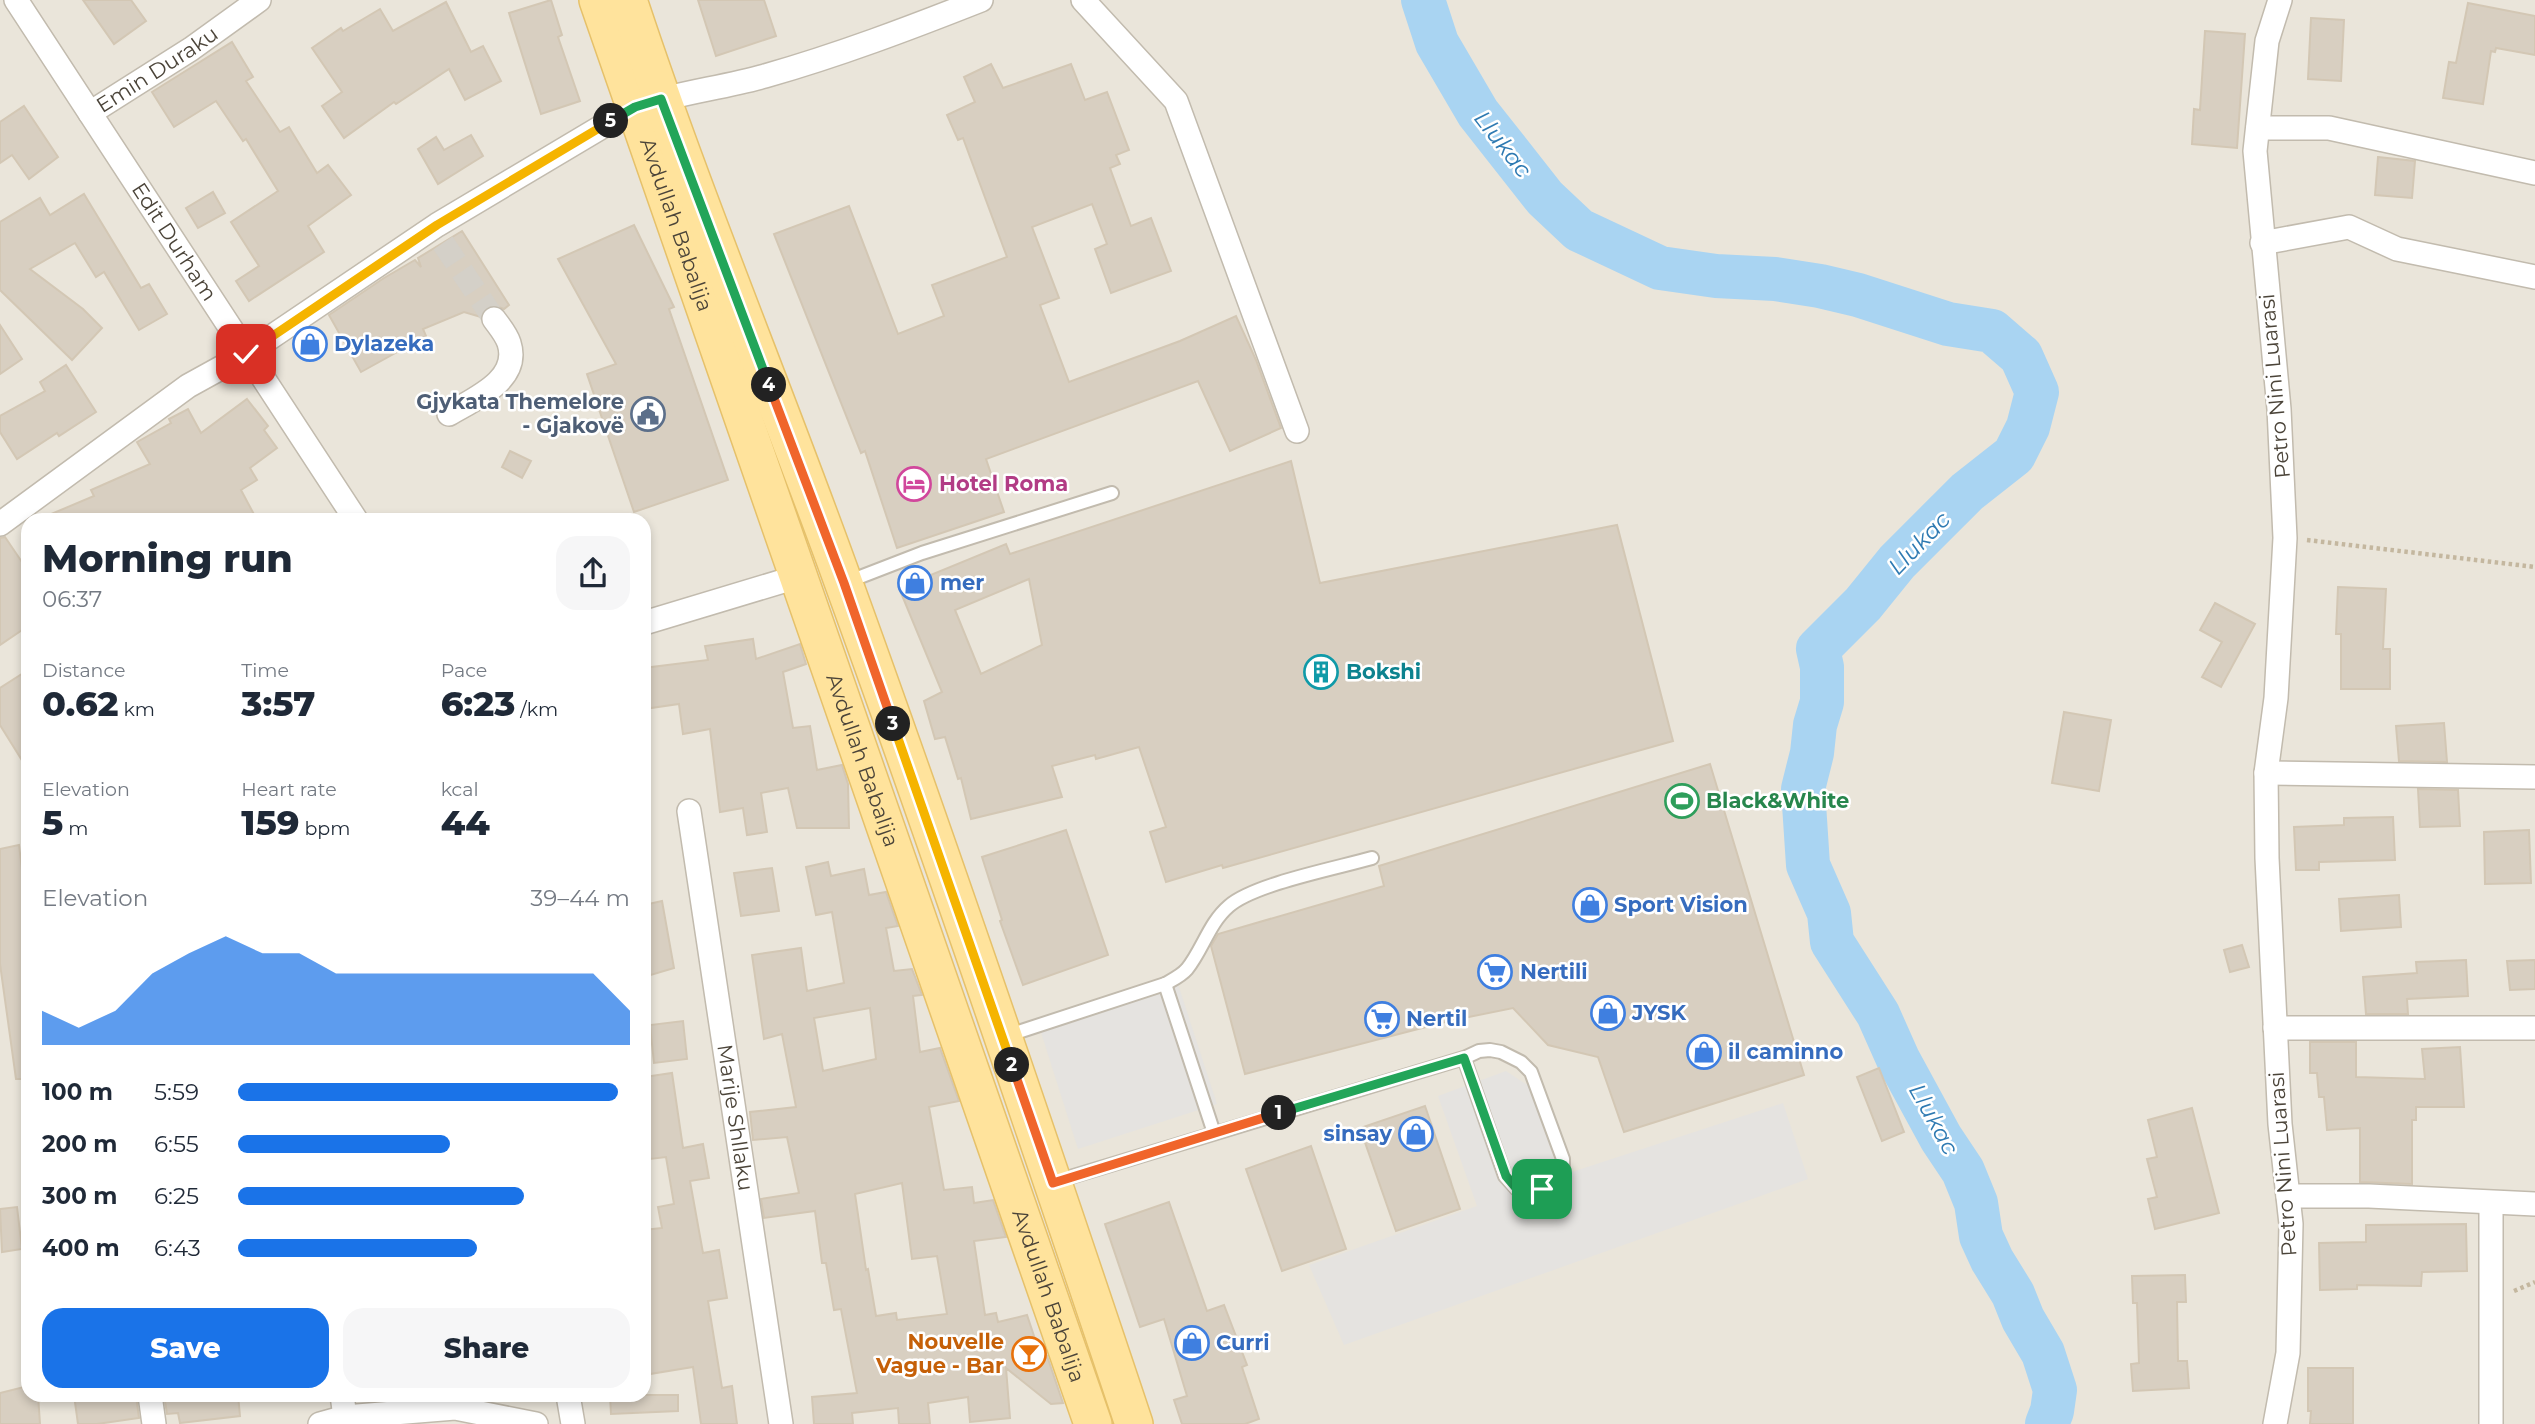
<!DOCTYPE html>
<html lang="en">
<head>
<meta charset="utf-8">
<style>
  body { margin:0; font-family:Montserrat,sans-serif; background:#f6f6f7; color:#1f2937; height:100vh; display:flex; flex-direction:column; font-size:26px; white-space:nowrap }
  * { box-sizing:border-box; margin:0 }
  p { font-size:23px; color:#747a83 }
  .icon { flex:none; width:38px; height:38px; fill:none; stroke:currentColor; stroke-width:2; stroke-linecap:round; stroke-linejoin:round }
  .map { position:relative; flex:1; overflow:hidden }
  .panel { position:absolute; left:21px; top:513px; width:630px; height:889px; display:flex; flex-direction:column; background:#fff; border-radius:21px; box-shadow:0 4px 10px #0003 }
  .panel>* { flex:none }
  .pin { position:absolute; display:grid; place-items:center; width:60px; height:60px; color:#fff; margin:-30px; border-radius:14px; box-shadow:0 4px 10px #0006 }
  .km { position:absolute; width:35px; height:35px; margin:-18px; border-radius:50%; background:#222; color:#fff; font-size:19px; line-height:35px; text-align:center }
  .round { display:grid; place-items:center; flex:none; width:74px; height:74px; border-radius:21px; background:#f6f6f7 }
  .headline { display:flex; align-items:center; justify-content:space-between; height:119px; padding:0 21px }
  h1 { font-size:38px; font-weight:800; line-height:52px }
  .metrics { display:grid; grid-template-columns:repeat(3,1fr); gap:10px; height:119px; padding:7px 21px }
  .metrics div { display:grid; align-content:center }
  .metrics b { font-size:35px; font-weight:800 }
  .metrics small { font-size:19px; font-weight:400 }
  .metrics p { font-size:19px }
  .chart { height:196px; padding:14px 21px }
  .chart p { display:flex; justify-content:space-between }
  .chart svg { width:100%; height:126px; margin-top:7px; fill:#1a73e8; opacity:.7 }
  .primary-button { display:flex; gap:14px; margin-top:auto; padding:14px 21px }
  .primary-button a { flex:1; height:80px; border-radius:21px; background:#1a73e8; color:#fff; font-size:28px; font-weight:800; line-height:80px; text-align:center }
  .primary-button a+a { background:#f6f6f7; color:#1f2937 }
  ul { padding:0 21px; list-style:none; font-size:23px }
  li { display:grid; grid-template-columns:112px 84px 1fr; align-items:center; height:52px }
  li i { height:18px; border-radius:9px; background:#1a73e8 }
  .map>svg:first-child { display:block }
</style>
</head>
<body>
<div class="map">
<svg width="2535" height="1424" viewBox="0 0 2535 1424">
  <rect width="100%" height="100%" fill="#f6f3ec"/>
  <path fill="#eae5da" fill-rule="evenodd" d="M0,0H2535V1424H0ZM28,520H644V1395H28Z"/>
  <g fill="#e5e3e0">
    <polygon points="1176,978 1217,1104 1078,1149 1038,1023"/>
    <polygon points="1506,1071 1538,1092 1572,1172 1783,1103 1808,1179 1344,1345 1309,1265 1477,1206 1438,1096"/>
  </g>
  <g fill="none" stroke-linecap="round" stroke-linejoin="round">
    <polyline stroke="#a9d4f2" stroke-width="44" points="1423,0 1437,43 1478,113 1545,198 1579,230 1660,268 1716,276 1775,279 1820,286 1858,295 1948,324 1992,331 2021,356 2037,392 2028,427 2014,455 1967,492 1897,562 1863,604 1818,649 1822,667 1822,702 1815,725 1812,753 1803,789 1808,865 1829,913 1832,942 1878,1014 1898,1059 1941,1138 1963,1171 1976,1203 1981,1236 1992,1260 2013,1294 2023,1319 2043,1353 2055,1390 2052,1411 2047,1424"/>
  </g>
  <g fill="#d8cfc1" stroke="#d3c7b4" stroke-width="2" fill-rule="evenodd">
    <polygon points="83,0 131,0 146,21 114,44"/>
    <polygon points="551,0 562,35 558,37 580,101 541,114 509,13"/>
    <polygon points="698,0 764,0 776,36 716,56"/>
    <polygon points="446,2 471,52 483,46 501,81 465,100 449,69 396,104 394,102 344,138 322,106 342,92 312,48 341,28 343,31 380,9 393,31"/>
    <polygon points="2468,3 2535,16 2535,55 2496,48 2495,52 2491,51 2483,104 2443,98 2449,62 2456,63"/>
    <polygon points="2311,18 2344,20 2341,81 2308,79"/>
    <polygon points="2205,31 2245,34 2237,148 2192,144 2194,109 2200,110"/>
    <polygon points="232,42 253,77 246,81 280,132 289,127 317,173 328,165 351,195 308,226 324,252 249,301 236,281 259,266 231,222 278,191 246,139 243,141 216,101 174,127 152,92"/>
    <polygon points="991,64 1003,88 1071,64 1085,100 1107,92 1129,150 1116,155 1120,164 1110,168 1131,226 1151,218 1171,271 1111,293 1095,249 1107,244 1092,204 1032,227 1059,298 1040,305 1069,382 1180,341 1236,316 1256,360 1281,428 1230,451 1198,381 986,459 1004,512 897,548 865,451 861,453 774,234 849,206 898,334 944,316 932,285 1007,257 963,138 958,140 947,115 975,102 964,77"/>
    <polygon points="24,106 58,157 29,179 12,155 0,163 0,122"/>
    <polygon points="471,135 483,156 438,184 418,149 436,137 444,150"/>
    <polygon points="2378,157 2415,161 2412,198 2375,195"/>
    <polygon points="213,192 225,213 198,228 186,208"/>
    <polygon points="84,194 141,288 149,284 167,314 139,330 104,272 96,277 75,243 30,269 83,309 102,328 72,360 0,290 0,222 40,198 50,215"/>
    <polygon points="634,225 674,307 669,309 728,480 634,512 587,374 616,364 558,259"/>
    <polygon points="462,231 509,305 504,309 493,305 486,307 481,317 464,312 423,329 426,336 361,372 329,315 384,278 415,260 421,267 418,258"/>
    <polygon points="0,325 22,359 0,374"/>
    <polygon points="66,365 96,412 59,436 57,433 17,459 0,432 0,416 45,391 40,382"/>
    <polygon points="247,399 268,426 264,430 277,448 250,468 257,480 241,490 257,520 37,520 94,496 91,490 150,464 137,442 171,423 169,419 188,409 201,433"/>
    <polygon points="510,451 531,461 522,478 502,467"/>
    <path d="M1291,461L1320,583L1617,525L1673,741L1223,868L1222,865L1166,882L1150,832L1166,827L1139,747L1096,759L1095,755L1052,766L1062,797L971,819L961,778L958,779L945,737L935,739L924,701L942,692L899,588L1006,544L1010,554ZM1029,579L1042,645L981,674L955,610Z"/>
    <polygon points="5,537 28,571 28,626 0,645 0,538"/>
    <polygon points="2338,587 2386,589 2383,649 2390,649 2390,689 2341,689 2341,634 2336,634"/>
    <polygon points="2215,603 2255,624 2221,687 2202,677 2222,642 2200,630"/>
    <polygon points="753,639 756,659 800,644 806,664 783,672 793,728 810,726 817,770 842,765 848,784 849,828 797,828 788,788 761,793 767,832 747,835 743,808 720,812 710,729 683,734 679,704 644,709 644,668 708,660 705,646"/>
    <polygon points="28,670 28,770 0,725 0,688"/>
    <polygon points="2064,712 2111,720 2099,791 2052,783"/>
    <polygon points="2444,723 2447,762 2399,761 2396,726"/>
    <polygon points="1710,764 1804,1075 1624,1132 1598,1057 1548,1045 1513,1008 1449,1021 1245,1074 1211,946 1218,934 1384,886 1379,866"/>
    <polygon points="2418,789 2458,790 2460,826 2420,827"/>
    <polygon points="2393,817 2395,860 2319,862 2319,870 2296,870 2294,827 2344,825 2344,818"/>
    <polygon points="1066,830 1108,955 1023,985 1000,921 1002,920 982,857"/>
    <polygon points="2529,830 2531,883 2485,884 2484,832"/>
    <polygon points="19,845 28,919 28,1079 16,1079 0,964 0,849"/>
    <path d="M828,862L831,876L864,869L869,895L886,892L898,926L886,928L894,971L912,969L922,995L913,996L920,1052L940,1048L959,1101L929,1107L944,1190L972,1187L974,1203L993,1200L1006,1237L974,1241L985,1315L996,1313L998,1322L1027,1315L1041,1357L1047,1356L1063,1403L1051,1404L1006,1368L1010,1418L970,1422L968,1397L928,1403L930,1424H899L898,1408L852,1413L853,1424H814L812,1397L857,1393L841,1309L834,1310L826,1263H822L815,1211L764,1218L761,1199L799,1193L787,1137L753,1140L750,1112L796,1107L782,1034L764,1039L752,955L801,948L807,991L844,983L832,912L816,915L806,867ZM870,1008L876,1059L823,1071L814,1018ZM902,1183L912,1259L937,1256L947,1314L897,1320L896,1313L876,1316L868,1269L866,1270L855,1194Z"/>
    <polygon points="772,868 779,911 741,916 734,873"/>
    <polygon points="2399,895 2401,927 2341,931 2339,899"/>
    <polygon points="662,901 674,968 644,977 644,905"/>
    <polygon points="2242,945 2249,967 2230,972 2224,950"/>
    <polygon points="2466,960 2468,996 2407,999 2408,1014 2366,1014 2363,977 2417,973 2416,962"/>
    <polygon points="2535,960 2535,989 2510,990 2507,961"/>
    <polygon points="683,1021 687,1059 654,1063 650,1025"/>
    <polygon points="2310,1042 2356,1042 2356,1077 2425,1079 2422,1049 2460,1047 2464,1107 2416,1107 2416,1120 2412,1120 2412,1184 2360,1182 2360,1128 2327,1130 2324,1097 2319,1097 2317,1073 2310,1073"/>
    <polygon points="1879,1068 1904,1132 1882,1141 1857,1077"/>
    <polygon points="672,1073 683,1148 703,1144 709,1178 690,1181 703,1253 719,1250 727,1298 708,1301 722,1388 732,1386 737,1424 701,1424 693,1367 644,1375 644,1230 662,1228 658,1207 674,1204 666,1157 650,1159 644,1122 644,1077"/>
    <polygon points="1425,1106 1460,1209 1396,1231 1360,1128"/>
    <polygon points="2192,1108 2219,1213 2155,1229 2148,1199 2157,1197 2147,1159 2157,1157 2148,1120"/>
    <polygon points="1311,1146 1346,1249 1282,1271 1246,1169"/>
    <polygon points="1169,1202 1207,1311 1224,1305 1247,1365 1242,1367 1259,1419 1245,1424 1182,1424 1174,1400 1187,1396 1164,1319 1140,1327 1105,1224"/>
    <polygon points="17,1207 22,1249 2,1252 0,1209"/>
    <polygon points="2466,1224 2467,1271 2422,1272 2421,1286 2357,1285 2357,1289 2320,1290 2319,1243 2366,1242 2366,1225"/>
    <polygon points="2185,1275 2186,1302 2177,1302 2178,1361 2187,1361 2189,1388 2133,1391 2131,1364 2139,1363 2137,1303 2133,1303 2132,1276"/>
    <polygon points="2308,1368 2353,1368 2353,1424 2310,1424 2311,1411 2308,1411"/>
    <polygon points="28,1386 28,1395 38,1395 40,1424 0,1424 0,1393"/>
    <polygon points="74,1395 136,1395 139,1418 97,1424 78,1424"/>
    <polygon points="164,1395 238,1395 240,1416 180,1423 178,1413 167,1414"/>
    <polygon points="610,1395 678,1395 678,1411 611,1414"/>
  </g>
  <g fill="none" stroke-linecap="round" stroke-linejoin="round">
    <polyline stroke="#d4d0c8" stroke-width="23" stroke-dasharray="23 11" stroke-linecap="butt" points="443,243 494,319"/>
    <g stroke="#c2bbae" stroke-width="16">
      <g id="lane">
        <polyline points="847,582 922,553 1112,493"/>
        <polyline points="1165,984 1214,1133"/>
        <path d="M1006,1036L1165,984C1172,980 1181,976 1187,969C1203,949 1209,923 1229,906C1254,884 1337,868 1372,858"/>
        <path d="M1054,1182L1464,1058L1479,1051L1490,1050L1501,1052L1521,1062L1531,1072L1563,1159V1174C1548,1188 1537,1192 1517,1189L1505,1176L1464,1058"/>
      </g>
    </g>
    <g stroke="#c2bbae" stroke-width="26">
      <g id="street">
        <path id="s1" d="M16,0L356,520"/>
        <polyline points="1083,0 1176,101 1297,431"/>
        <path id="s2" d="M90,113L191,49L259,0"/>
        <polyline points="2258,128 2329,128 2535,173"/>
        <polyline points="2262,243 2349,227 2397,249 2535,277"/>
        <path d="M449,414C474,399 521,380 509,343C506,334 499,326 494,319"/>
        <path d="M0,524L188,386L246,354L437,225L635,107C677,93 722,88 765,76C839,55 910,28 981,0"/>
        <polyline points="644,623 800,576"/>
        <polyline points="2266,773 2535,777"/>
        <path id="s3" d="M689,811L781,1424"/>
        <polyline points="2275,1028 2535,1028"/>
        <polyline points="2288,1196 2369,1196 2535,1204"/>
        <polyline points="2491,1203 2491,1424"/>
        <polyline points="150,1395 154,1424"/>
        <polyline points="342,1395 345,1417"/>
        <polyline points="568,1395 573,1424"/>
        <polyline points="320,1424 345,1417 455,1408 536,1424"/>
        <polyline points="2275,1424 2288,1353 2291,1224 2280,1124 2267,858 2266,773 2276,698 2285,538 2279,409 2255,151 2267,41 2280,0"/>
      </g>
    </g>
    <g stroke="#e6c16a" stroke-width="40">
      <g id="primary">
        <path id="s4" d="M598,0L1093,1424"/>
        <path d="M628,0C693,197 774,389 844,584C945,862 1040,1143 1134,1424"/>
      </g>
    </g>
    <g stroke="#c4b79f" stroke-width="4.5" stroke-dasharray="3.5 3.5" stroke-linecap="butt">
      <polyline points="2307,540 2535,567"/>
      <polyline points="2514,1291 2535,1282"/>
    </g>
    <use href="#lane" stroke="#fff" stroke-width="12"/>
    <use href="#street" stroke="#fff" stroke-width="23"/>
    <use href="#primary" stroke="#ffe39c" stroke-width="37"/>
  </g>
  <g fill="none" stroke-linecap="round" stroke-linejoin="round">
    <g stroke="#fff" stroke-width="14">
      <polyline id="split-1" points="1279,1113 1464,1058 1506,1176 1517,1189 1530,1191 1542,1189"/>
    </g>
    <g stroke="#fff" stroke-width="14">
      <polyline id="split-2" points="1012,1065 1053,1183 1279,1113"/>
    </g>
    <g stroke="#fff" stroke-width="14">
      <polyline id="split-3" points="893,724 1012,1065"/>
    </g>
    <g stroke="#fff" stroke-width="14">
      <polyline id="split-4" points="769,385 844,583 893,724"/>
    </g>
    <g stroke="#fff" stroke-width="14">
      <polyline id="split-5" points="611,121 635,107 661,99 769,385"/>
    </g>
    <g stroke="#fff" stroke-width="14">
      <polyline id="split-6" points="246,354 437,225 611,121"/>
    </g>
    <use href="#split-1" stroke="#22a559" stroke-width="9"/>
    <use href="#split-2" stroke="#f0652b" stroke-width="9"/>
    <use href="#split-3" stroke="#f5b400" stroke-width="9"/>
    <use href="#split-4" stroke="#f0652b" stroke-width="9"/>
    <use href="#split-5" stroke="#22a559" stroke-width="9"/>
    <use href="#split-6" stroke="#f5b400" stroke-width="9"/>
  </g>
  <defs>
    <g id="shop-ring" transform="scale(1.75)"><circle r="9.5" fill="#fff" stroke="#3f7fe0" stroke-width="1.5"/><path d="M-5-2.5h2.3a2.7 3.5 0 0 1 5.4 0H5L5.5 6h-11ZM-1.5-2.5h3a1.5 2.3 0 0 0-3 0Z" fill="#3f7fe0"/></g>
    <g id="civic-ring" transform="scale(1.75)"><circle r="9.5" fill="#fff" stroke="#5c6f8a" stroke-width="1.5"/><path d="M-.6-6.5H3V-4.5H.6V-3L4-1V1h2V6H-6V1h2V-1L-.6-3ZM-1.2 2.5V6h2.4V2.5Z" fill="#5c6f8a"/></g>
    <g id="hotel-ring" transform="scale(1.75)"><circle r="9.5" fill="#fff" stroke="#d1479c" stroke-width="1.5"/><path d="M-6-4.5h1.5V1H6V5H4.5V3h-9V5H-6ZM-4 0a1.8 1.8 0 1 1 3.6 0ZM.5 0V-2.5h3Q6-2.5 6 0Z" fill="#d1479c"/></g>
    <g id="building-ring" transform="scale(1.75)"><circle r="9.5" fill="#fff" stroke="#0f9aa8" stroke-width="1.5"/><path d="M-4-6H4V6H1V3H-1V6H-4ZM-2.5-4.3h1.7v1.8h-1.7ZM.8-4.3h1.7v1.8H.8ZM-2.5-1h1.7V.8h-1.7ZM.8-1h1.7V.8H.8Z" fill="#0f9aa8"/></g>
    <g id="stadium-ring" transform="scale(1.75)"><circle r="9.5" fill="#fff" stroke="#2e9e5b" stroke-width="1.5"/><path d="M0-5a6.5 5 0 1 0 0 10a6.5 5 0 1 0 0-10ZM-3.5-1.8h7v3.6h-7Z" fill="#2e9e5b"/></g>
    <g id="supermarket-ring" transform="scale(1.75)"><circle r="9.5" fill="#fff" stroke="#3f7fe0" stroke-width="1.5"/><path d="M-6-5.5h2.5l.6 2H6L4.5 2H-2.5L-4.4-4H-6ZM-1.5 3.2a1.3 1.3 0 1 0 .1 0ZM3 3.2a1.3 1.3 0 1 0 .1 0Z" fill="#3f7fe0"/></g>
    <g id="bar-ring" transform="scale(1.75)"><circle r="9.5" fill="#fff" stroke="#e8710a" stroke-width="1.5"/><path d="M-6-5H6L.8 .8V4.5H3.5V6h-7V4.5H-.8V.8Z" fill="#e8710a"/></g>
  </defs>
  <g fill-rule="evenodd">
    <use href="#shop-ring" x="310" y="344"/>
    <use href="#civic-ring" x="648" y="414"/>
    <use href="#hotel-ring" x="914" y="484"/>
    <use href="#shop-ring" x="915" y="583"/>
    <use href="#building-ring" x="1321" y="672"/>
    <use href="#stadium-ring" x="1682" y="801"/>
    <use href="#shop-ring" x="1590" y="905"/>
    <use href="#supermarket-ring" x="1495" y="972"/>
    <use href="#shop-ring" x="1608" y="1013"/>
    <use href="#supermarket-ring" x="1382" y="1019"/>
    <use href="#shop-ring" x="1704" y="1052"/>
    <use href="#shop-ring" x="1416" y="1134"/>
    <use href="#shop-ring" x="1192" y="1343"/>
    <use href="#bar-ring" x="1029" y="1354"/>
  </g>
  <g text-anchor="middle" stroke-width="5" stroke-linejoin="round" paint-order="stroke">
    <g font-size="21" fill="#4b4439" stroke="#fff">
      <text dy="7" stroke="none"><textPath href="#s2" startOffset="80">Emin Duraku</textPath></text>
      <text dy="7" stroke="none"><textPath href="#s4" startOffset="238">Avdullah Babalija</textPath></text>
      <text dy="7" stroke="none"><textPath href="#s1" startOffset="289">Edit Durham</textPath></text>
      <text transform="translate(2275 386) rotate(-95)" y="7">Petro Nini Luarasi</text>
      <text dy="7" stroke="none"><textPath href="#s4" startOffset="805">Avdullah Babalija</textPath></text>
      <text dy="7" stroke="none"><textPath href="#s3" startOffset="310">Marije Shllaku</textPath></text>
      <text transform="translate(2283 1164) rotate(-94)" y="7">Petro Nini Luarasi</text>
      <text dy="7" stroke="none"><textPath href="#s4" startOffset="1372">Avdullah Babalija</textPath></text>
    </g>
    <g font-size="21" font-weight="bold" fill="#366cbe" stroke="#fff" text-anchor="start">
      <text x="334" y="351">Dylazeka</text>
      <text x="940" y="590">mer</text>
      <text x="1614" y="912">Sport Vision</text>
      <text x="1520" y="979">Nertili</text>
      <text x="1632" y="1020">JYSK</text>
      <text x="1406" y="1026">Nertil</text>
      <text x="1728" y="1059">il caminno</text>
      <text x="1392" y="1141" text-anchor="end">sinsay</text>
      <text x="1216" y="1350">Curri</text>
    </g>
    <g font-size="21" font-weight="bold" fill="#4e5e75" stroke="#fff" text-anchor="end">
      <text x="624" y="409">Gjykata Themelore<tspan x="624" dy="24">- Gjakovë</tspan></text>
    </g>
    <g font-size="21" font-weight="bold" fill="#b23c85" stroke="#fff" text-anchor="start">
      <text x="939" y="491">Hotel Roma</text>
    </g>
    <g font-size="21" font-weight="bold" fill="#0d838f" stroke="#fff" text-anchor="start">
      <text x="1346" y="679">Bokshi</text>
    </g>
    <g font-size="21" font-weight="bold" fill="#27864d" stroke="#fff" text-anchor="start">
      <text x="1706" y="808">Black&amp;White</text>
    </g>
    <g font-size="21" font-weight="bold" fill="#c56008" stroke="#fff" text-anchor="end">
      <text x="1004" y="1349">Nouvelle<tspan x="1004" dy="24">Vague - Bar</tspan></text>
    </g>
    <g font-size="23" font-style="italic" fill="#2e7ab2" stroke="#fff">
      <text transform="translate(1503 144) rotate(52)" y="8">Llukac</text>
      <text transform="translate(1919 543) rotate(-46)" y="8">Llukac</text>
      <text transform="translate(1934 1119) rotate(61)" y="8">Llukac</text>
    </g>
  </g>
</svg>
<div class="pin" style="left:1542px;top:1189px;background:#1e9e55"><svg class="icon" aria-label="arrive" viewBox="0 0 24 24"><path d="M6 21V4h12l-3 4 3 4H6"/></svg></div>
<div class="pin" style="left:246px;top:354px;background:#d93025"><svg class="icon" aria-label="check" viewBox="0 0 24 24"><path d="M5 12l5 5 9-10"/></svg></div>
<b class="km" style="left:1279px;top:1113px">1</b>
<b class="km" style="left:1012px;top:1065px">2</b>
<b class="km" style="left:893px;top:724px">3</b>
<b class="km" style="left:769px;top:385px">4</b>
<b class="km" style="left:611px;top:121px">5</b>
<section class="panel">
<div class="headline"><div><h1>Morning run</h1><p>06:37</p></div><a class="round"><svg class="icon" aria-label="share" viewBox="0 0 24 24"><path d="M12 15V3M7 8l5-5 5 5M5 13v7h14v-7"/></svg></a></div>
<div class="metrics">
<div><p>Distance</p><b>0.62<small> km</small></b></div>
<div><p>Time</p><b>3:57</b></div>
<div><p>Pace</p><b>6:23<small> /km</small></b></div>
</div>
<div class="metrics">
<div><p>Elevation</p><b>5<small> m</small></b></div>
<div><p>Heart rate</p><b>159<small> bpm</small></b></div>
<div><p>kcal</p><b>44</b></div>
</div>
<div class="chart"><p><span>Elevation</span>39–44 m</p>
<svg viewBox="0 0 160 44" preserveAspectRatio="none"><path d="M0 44V32L10 38L20 32L30 19L40 12L50 6L60 12L70 12L80 19L90 19L100 19L110 19L120 19L130 19L140 19L150 19L160 32V44z"/></svg>
</div>
<ul>
<li><b>100 m</b>5:59<i style="width:97%"></i></li>
<li><b>200 m</b>6:55<i style="width:54%"></i></li>
<li><b>300 m</b>6:25<i style="width:73%"></i></li>
<li><b>400 m</b>6:43<i style="width:61%"></i></li>
</ul>
<div class="primary-button"><a>Save</a><a>Share</a></div>
</section>
</div>
</body>
</html>
